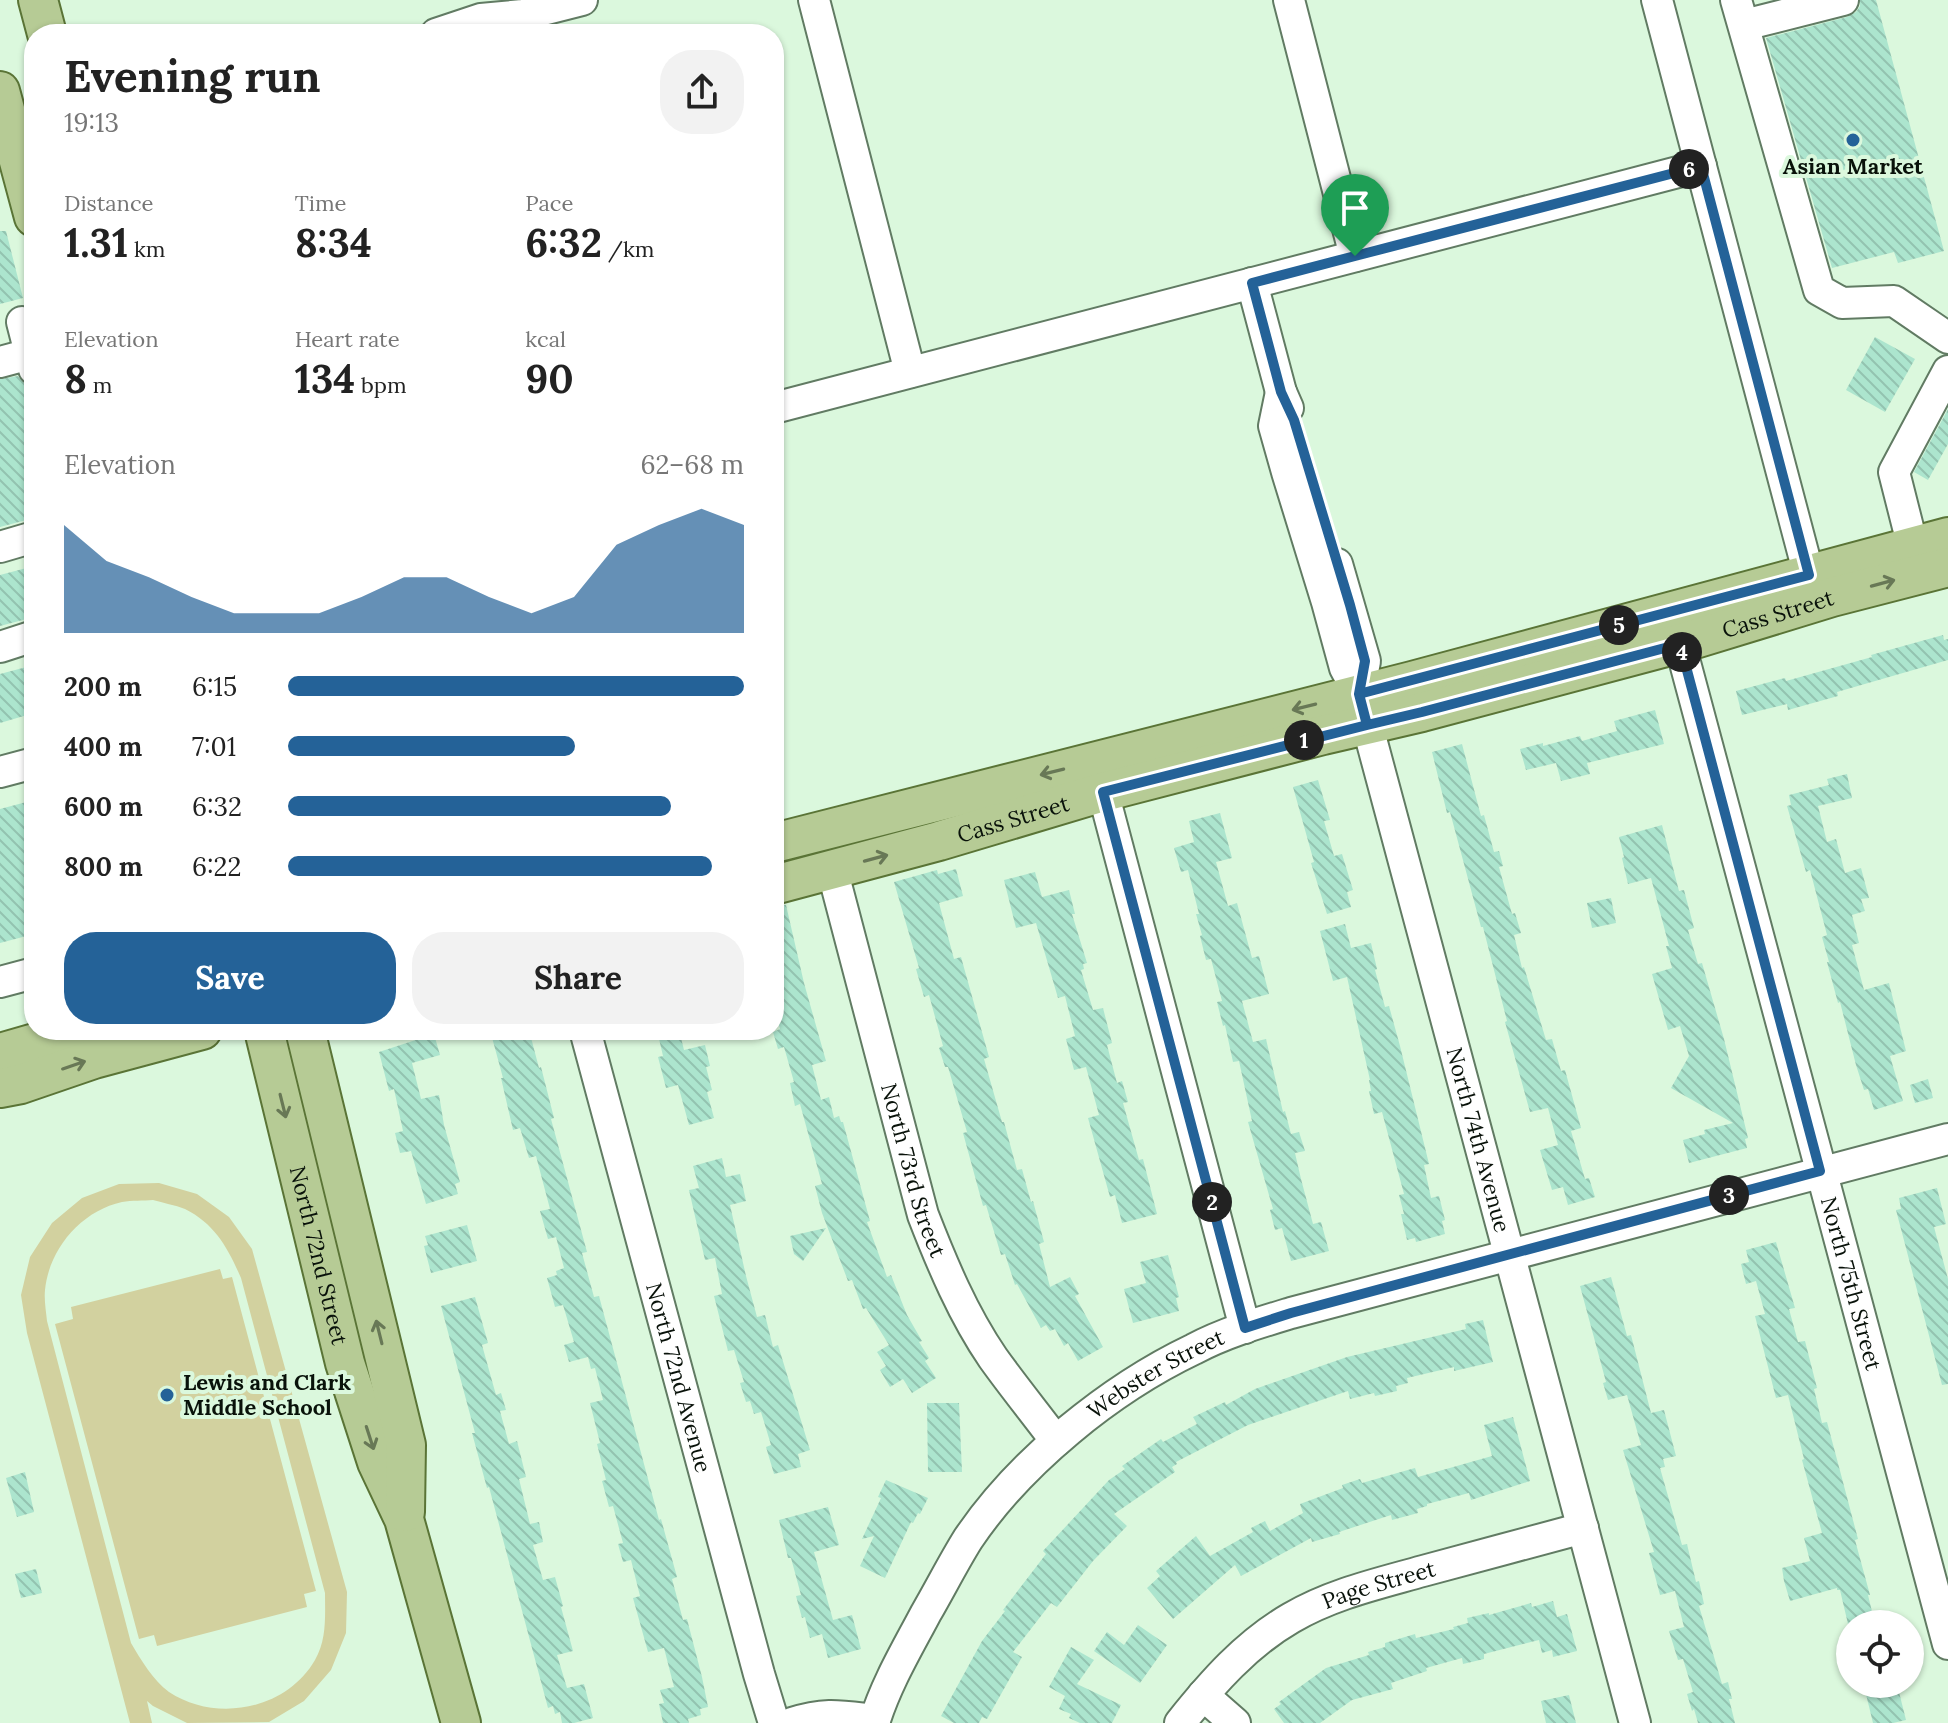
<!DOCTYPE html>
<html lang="en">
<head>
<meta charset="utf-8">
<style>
  body { margin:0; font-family:Lora,serif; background:#f2f2f2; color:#222; height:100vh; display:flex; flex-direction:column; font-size:30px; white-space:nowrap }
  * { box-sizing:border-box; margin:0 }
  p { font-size:26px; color:#767676 }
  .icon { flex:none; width:44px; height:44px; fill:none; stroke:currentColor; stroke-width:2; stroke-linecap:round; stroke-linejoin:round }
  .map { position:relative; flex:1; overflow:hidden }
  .side { position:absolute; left:24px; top:24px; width:760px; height:1016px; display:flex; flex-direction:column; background:#fff; border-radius:32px; box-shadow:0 2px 6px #0004 }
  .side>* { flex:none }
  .tools { position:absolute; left:1836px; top:1610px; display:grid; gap:16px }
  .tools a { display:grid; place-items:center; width:88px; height:88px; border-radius:50%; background:#fff; box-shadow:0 2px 6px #0004; font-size:40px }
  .pin { position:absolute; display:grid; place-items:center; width:68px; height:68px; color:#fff; margin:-82px -34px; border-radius:50% 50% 50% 0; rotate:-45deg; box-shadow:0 0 8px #0007 }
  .pin .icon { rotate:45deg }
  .km { position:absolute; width:40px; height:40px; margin:-20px; border-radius:50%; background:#222; color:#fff; font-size:22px; line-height:40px; text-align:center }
  .round { display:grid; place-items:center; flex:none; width:84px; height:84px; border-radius:32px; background:#f2f2f2 }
  .summary { display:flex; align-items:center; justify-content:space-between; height:136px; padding:0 40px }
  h1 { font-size:44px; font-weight:800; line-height:60px }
  .figures { display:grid; grid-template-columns:repeat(3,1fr); gap:12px; height:136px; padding:8px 40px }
  .figures div { display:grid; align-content:center }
  .figures b { font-size:40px; font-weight:800 }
  .figures small { font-size:22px; font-weight:400 }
  .figures p { font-size:22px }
  .chart { height:224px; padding:16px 40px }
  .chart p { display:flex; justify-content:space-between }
  .chart svg { width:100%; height:144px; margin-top:8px; fill:#246298; opacity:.7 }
  .button { display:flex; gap:16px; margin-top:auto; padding:16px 40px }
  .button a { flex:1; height:92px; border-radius:32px; background:#246298; color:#fff; font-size:32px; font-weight:800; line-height:92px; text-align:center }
  .button a+a { background:#f2f2f2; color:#222 }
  ul { padding:0 40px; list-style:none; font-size:26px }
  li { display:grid; grid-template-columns:128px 96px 1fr; align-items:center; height:60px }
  li i { height:20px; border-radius:10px; background:#246298 }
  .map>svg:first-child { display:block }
</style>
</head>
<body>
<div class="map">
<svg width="1948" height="1723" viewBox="0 0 1948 1723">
  <defs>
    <pattern id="building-back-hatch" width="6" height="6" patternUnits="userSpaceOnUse" patternTransform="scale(2)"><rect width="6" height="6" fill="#ace5ce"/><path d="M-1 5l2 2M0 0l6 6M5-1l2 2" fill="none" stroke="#93c3b0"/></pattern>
  </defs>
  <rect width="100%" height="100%" fill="#dbf8dd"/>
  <g fill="#d2d19f" fill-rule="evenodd">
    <path d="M159,1183L197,1194L229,1217L252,1249L347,1592L346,1633L331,1670L304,1701L269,1722L187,1723L153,1706L147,1701L152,1723H130L27,1333L21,1295L30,1257L52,1223L82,1198L119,1184ZM153,1200C163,1203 175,1205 185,1209C215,1224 228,1248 241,1278L325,1593C325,1616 327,1639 315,1660C286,1710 216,1723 169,1692C153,1680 141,1660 131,1643L47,1321C46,1311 44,1300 45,1290C49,1249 81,1211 122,1202C132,1200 143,1201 153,1200Z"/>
    <polygon points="220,1269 223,1279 232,1277 316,1591 304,1594 307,1607 157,1646 154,1635 139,1639 55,1324 73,1319 71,1307"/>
  </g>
  <g fill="url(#building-back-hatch)">
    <polygon points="1860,0 1876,0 1944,251 1898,263 1894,252 1832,268 1766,38 1847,17 1856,12 1860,6"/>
    <polygon points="0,231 6,231 23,298 0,304"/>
    <polygon points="1875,337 1915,359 1885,412 1846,390"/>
    <polygon points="18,376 25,384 34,417 34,518 0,527 0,379"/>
    <polygon points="1948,409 1948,444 1928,480 1914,472"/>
    <polygon points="34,566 34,617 0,626 0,575"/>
    <polygon points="1943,635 1944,640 1948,639 1948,660 1837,692 1838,696 1788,710 1787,704 1742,715 1736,691 1785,678 1786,681 1872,657 1871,655"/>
    <polygon points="34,665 34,713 0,723 0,674"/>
    <polygon points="1655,710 1664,744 1587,763 1590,774 1561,781 1556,763 1526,770 1520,749 1543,743 1543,746 1580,736 1582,741 1617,731 1614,721"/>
    <polygon points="1462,744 1481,816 1484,815 1494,852 1499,851 1503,866 1499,867 1512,914 1515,913 1521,933 1514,935 1522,968 1524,967 1546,1040 1552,1039 1561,1071 1565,1070 1581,1128 1571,1131 1585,1179 1589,1178 1595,1197 1568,1205 1563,1187 1552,1190 1540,1150 1558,1145 1548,1108 1530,1112 1505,1022 1507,1021 1483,927 1481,927 1450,812 1447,813 1432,752"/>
    <polygon points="1847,774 1852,798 1818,806 1827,842 1836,839 1845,873 1861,868 1869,898 1861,899 1865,911 1852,915 1859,943 1852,945 1864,990 1889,983 1906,1051 1890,1056 1903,1101 1874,1110 1868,1089 1864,1090 1856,1065 1840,1002 1838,1003 1827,962 1829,962 1822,937 1827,935 1815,889 1810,870 1806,872 1787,806 1791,805 1789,795 1829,785 1827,779"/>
    <polygon points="1318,780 1330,820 1324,821 1334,856 1342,854 1353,890 1347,892 1351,907 1327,914 1311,863 1314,862 1293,787"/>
    <polygon points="34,800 34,934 0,943 0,809"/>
    <polygon points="1220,813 1232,858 1216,862 1228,906 1237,903 1252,958 1259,956 1269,994 1242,1001 1253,1042 1266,1039 1283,1112 1285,1111 1291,1134 1299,1132 1305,1151 1295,1153 1301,1179 1313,1224 1321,1222 1329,1251 1291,1261 1282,1228 1275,1230 1270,1210 1273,1209 1248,1122 1252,1121 1239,1061 1233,1062 1225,1025 1223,1026 1217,1002 1222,1001 1211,959 1206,960 1200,936 1202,935 1196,914 1199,914 1188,870 1181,872 1174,848 1194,842 1189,821"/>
    <polygon points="1662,825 1679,891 1684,890 1694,928 1688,930 1698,964 1702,963 1724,1039 1748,1138 1745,1139 1747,1148 1689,1163 1683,1140 1705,1134 1704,1130 1733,1123 1671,1088 1689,1056 1680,1026 1668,1030 1652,974 1672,968 1666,946 1669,946 1651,878 1628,884 1622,858 1624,857 1619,837"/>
    <polygon points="956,869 963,896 939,903 954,959 961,957 989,1057 984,1059 1002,1122 1004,1122 1017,1170 1022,1169 1031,1202 1033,1201 1044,1242 1039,1244 1050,1287 1070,1277 1079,1294 1075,1296 1103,1347 1078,1361 1068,1343 1064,1346 1055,1329 1050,1331 1046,1325 1041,1328 1017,1284 1015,1285 1005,1254 1001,1255 986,1205 983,1206 963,1133 967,1132 948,1067 945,1067 939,1048 943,1046 929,995 924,997 916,969 919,968 894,882 937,870 938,874"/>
    <polygon points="1035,872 1042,897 1069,890 1075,914 1072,914 1087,963 1083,964 1084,969 1081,970 1093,1010 1103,1008 1112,1043 1107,1045 1117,1083 1122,1081 1128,1102 1123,1103 1139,1160 1143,1159 1157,1214 1122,1223 1115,1195 1110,1197 1088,1118 1099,1115 1086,1067 1074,1070 1066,1039 1075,1036 1065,996 1058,998 1036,923 1016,928 1004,880"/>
    <polygon points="1611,898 1616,923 1592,928 1587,903"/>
    <polygon points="786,905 804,983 826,1061 812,1065 821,1100 829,1097 834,1118 839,1116 841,1122 843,1122 870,1221 867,1222 887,1277 891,1275 907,1315 922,1341 919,1342 929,1358 925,1361 936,1378 912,1393 903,1379 890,1387 880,1370 886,1366 877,1352 889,1345 866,1308 863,1309 852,1280 848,1281 822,1213 815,1186 822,1184 800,1104 795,1106 790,1083 794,1082 784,1047 778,1049 773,1032 780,1029 774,1007 782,1005 774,969 774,906"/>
    <polygon points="1345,924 1351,948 1371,943 1377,969 1375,970 1385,1007 1389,1006 1400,1046 1429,1164 1424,1165 1431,1198 1439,1196 1445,1220 1442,1221 1445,1234 1416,1242 1415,1238 1407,1240 1401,1214 1404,1214 1399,1195 1404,1194 1382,1112 1374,1114 1369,1091 1371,1091 1369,1080 1370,1080 1347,977 1333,981 1320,931"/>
    <polygon points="490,1030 529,1030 539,1068 541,1067 554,1118 551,1119 587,1252 582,1253 594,1297 599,1296 659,1520 661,1519 677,1577 672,1579 683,1620 687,1619 702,1677 708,1707 700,1709 701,1715 688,1719 689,1723 663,1723 659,1704 664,1703 660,1690 674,1687 664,1648 648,1652 633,1598 640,1596 631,1560 623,1562 618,1544 623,1543 613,1506 609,1507 602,1481 606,1480 597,1444 600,1443 590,1403 603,1400 595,1368 591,1369 588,1357 569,1362 564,1345 574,1342 563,1305 555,1307 547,1278 557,1275 556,1271 564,1268 556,1237 548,1239 540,1211 550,1209 536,1156 529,1158 520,1128 513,1130 501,1078 503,1078"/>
    <polygon points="657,1030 679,1030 684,1050 705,1045 710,1066 706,1067 712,1090 707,1092 714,1118 689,1125 678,1085 666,1088 658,1057 663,1056"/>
    <polygon points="434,1034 440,1055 412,1063 421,1099 439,1095 444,1125 460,1182 455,1184 458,1194 426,1204 411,1151 400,1153 395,1133 403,1131 394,1089 389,1091 379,1052"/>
    <polygon points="1928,1079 1933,1098 1915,1103 1910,1085"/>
    <polygon points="722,1158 726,1177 740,1174 746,1201 730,1205 746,1276 757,1317 765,1315 773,1347 778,1345 810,1450 798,1454 801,1467 774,1474 766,1447 771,1445 761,1412 754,1414 750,1401 746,1402 740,1383 744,1382 734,1350 728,1351 714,1296 722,1294 715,1258 705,1260 689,1190 699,1188 693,1166"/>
    <polygon points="1937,1188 1946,1224 1934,1227 1948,1279 1948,1384 1942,1385 1896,1210 1901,1209 1899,1198"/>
    <polygon points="467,1225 477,1261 431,1273 424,1246 428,1245 425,1236"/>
    <polygon points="826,1228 803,1261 794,1254 790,1236"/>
    <polygon points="1776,1242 1795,1308 1789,1309 1798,1342 1805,1341 1817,1388 1814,1389 1822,1423 1827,1422 1839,1467 1858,1539 1855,1540 1870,1595 1868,1595 1875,1624 1848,1624 1840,1590 1837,1590 1837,1588 1790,1601 1784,1581 1782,1568 1810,1561 1804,1538 1822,1533 1802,1460 1804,1459 1788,1395 1776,1398 1755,1316 1765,1314 1756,1281 1746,1284 1741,1264 1749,1262 1746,1250"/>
    <polygon points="1168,1255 1179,1297 1176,1298 1179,1311 1133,1323 1124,1289 1146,1283 1140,1262"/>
    <polygon points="1611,1277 1627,1336 1631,1335 1651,1413 1664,1410 1676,1456 1663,1459 1665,1467 1660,1468 1682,1545 1687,1544 1696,1582 1699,1581 1704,1604 1699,1606 1722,1684 1728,1682 1732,1699 1729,1699 1735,1723 1698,1723 1694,1709 1692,1711 1687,1694 1693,1692 1683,1659 1678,1660 1669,1631 1684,1627 1675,1591 1660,1595 1649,1553 1654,1552 1623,1450 1641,1445 1627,1395 1608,1400 1603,1383 1606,1382 1580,1286"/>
    <polygon points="475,1297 488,1343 482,1345 496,1395 501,1393 506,1410 500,1411 509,1444 517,1441 526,1477 519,1479 530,1524 539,1522 543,1542 533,1545 543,1580 555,1577 563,1606 561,1607 573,1651 557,1655 567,1688 584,1684 593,1718 574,1723 562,1723 560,1712 555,1714 553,1706 548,1708 489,1487 487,1488 472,1433 475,1433 441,1306"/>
    <polygon points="1483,1320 1493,1362 1454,1371 1454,1367 1407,1378 1408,1383 1396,1386 1397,1391 1375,1396 1374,1393 1350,1399 1348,1391 1248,1425 1176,1462 1177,1464 1172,1467 1175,1472 1114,1514 1127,1526 1093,1561 1057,1607 1051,1603 1013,1652 1022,1657 987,1719 982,1717 979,1723 954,1723 941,1716 982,1641 1005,1611 1003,1610 1046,1554 1043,1551 1109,1480 1125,1469 1122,1466 1161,1439 1163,1442 1197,1424 1193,1417 1225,1402 1226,1405 1255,1389 1347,1357 1466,1329 1465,1324"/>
    <polygon points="927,1403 959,1403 962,1472 928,1472"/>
    <polygon points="1513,1417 1530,1481 1471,1500 1469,1493 1427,1504 1427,1506 1417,1509 1418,1513 1392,1520 1391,1515 1339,1532 1340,1534 1312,1542 1311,1538 1241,1576 1235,1565 1173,1619 1147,1588 1160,1576 1156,1571 1196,1536 1210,1556 1253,1532 1251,1528 1265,1521 1270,1531 1303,1513 1300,1504 1343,1488 1342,1485 1360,1479 1362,1483 1415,1468 1418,1477 1492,1456 1484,1425"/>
    <polygon points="25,1472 34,1512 17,1517 6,1478"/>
    <polygon points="886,1480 928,1498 920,1514 918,1513 913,1523 911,1522 885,1578 860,1566 874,1536 862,1539 881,1498 878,1497"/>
    <polygon points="828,1507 839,1545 814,1552 833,1620 852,1615 861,1649 828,1658 822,1634 810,1638 805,1617 802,1618 796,1596 801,1595 791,1558 788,1558 779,1520"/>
    <polygon points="36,1569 42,1593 21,1598 15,1574"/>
    <polygon points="1553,1601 1557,1617 1567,1614 1577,1651 1553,1657 1552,1650 1542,1653 1539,1640 1484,1654 1484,1659 1463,1664 1462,1658 1426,1668 1427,1671 1391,1683 1393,1689 1352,1700 1320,1723 1284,1723 1274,1709 1281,1704 1279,1702 1326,1668 1369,1655 1368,1652 1385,1647 1385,1643 1415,1634 1416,1638 1454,1629 1453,1627 1468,1623 1467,1618 1489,1613 1489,1615 1531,1603 1532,1607"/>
    <polygon points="1138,1625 1167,1645 1140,1683 1094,1651 1107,1632 1124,1645"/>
    <polygon points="1071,1647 1094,1660 1077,1684 1121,1705 1112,1723 1080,1723 1069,1718 1071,1714 1059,1709 1065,1696 1049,1687"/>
    <polygon points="1874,1684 1897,1684 1906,1720 1893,1723 1873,1723 1864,1686"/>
    <polygon points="1569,1695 1576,1723 1546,1723 1541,1701"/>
  </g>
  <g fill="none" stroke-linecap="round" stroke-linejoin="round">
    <g stroke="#617b63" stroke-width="34">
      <g id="minor">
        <polyline points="814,0 910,372"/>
        <polyline points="1289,0 1355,256"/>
        <polyline points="1657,0 1809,575"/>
        <polyline points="1736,0 1819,290 1842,303 1894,301 1948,338"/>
        <polyline points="1744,25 1843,0"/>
        <polyline points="436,34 481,19 523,15 582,0"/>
        <polyline points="1252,283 1281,392 1288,408"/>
        <polyline points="22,322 34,369"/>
        <polyline points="0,362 30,354"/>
        <path id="s1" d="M1281,392L1274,426L1287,472L1327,602L1345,668L1359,694L1635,1723"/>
        <polyline points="774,408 1701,166"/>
        <polyline points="0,547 34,537"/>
        <polyline points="1913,547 1894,472 1948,371"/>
        <polyline points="1337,564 1365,661 1359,694"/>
        <path id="s2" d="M1680,644L1948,1644"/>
        <polyline points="0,647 34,636"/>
        <polyline points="0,772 34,763"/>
        <polyline points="1103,792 1245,1328"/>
        <path id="s3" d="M832,869L923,1215C942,1264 963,1314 993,1358C1013,1386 1035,1413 1056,1441"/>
        <polyline points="0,982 34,973"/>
        <path id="s4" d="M585,1030L759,1674L774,1723"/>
        <polyline points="1203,1695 1235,1723"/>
        <path d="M792,1723C826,1712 841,1716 875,1720"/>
        <path id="s5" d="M874,1723C886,1684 907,1649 926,1613C940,1589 953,1563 968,1539C1020,1462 1110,1389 1194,1349C1224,1333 1258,1323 1291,1313L1948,1139"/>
        <path id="s6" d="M1180,1723C1212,1683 1246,1644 1291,1618C1332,1594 1377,1584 1423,1571C1476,1557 1530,1542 1583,1528"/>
      </g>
    </g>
    <g stroke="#5a7436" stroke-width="42">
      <g id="major">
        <polyline points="38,0 47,34"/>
        <polyline points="0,91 34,217"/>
        <polyline points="774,843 1412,681 1948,537"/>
        <path id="s7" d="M774,885L939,841L1103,792L1323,735L1422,712L1685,642L1832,597L1948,567"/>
        <path id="s8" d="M264,1030L345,1363L377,1462L404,1519L461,1723"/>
        <polyline points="305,1030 406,1445 405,1512"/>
        <polyline points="0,1053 80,1030"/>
        <polyline points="0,1088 21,1084 94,1059 202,1030"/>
      </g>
    </g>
    <use href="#minor" stroke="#fff" stroke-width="30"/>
    <use href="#major" stroke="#b6cb95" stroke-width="38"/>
  </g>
  <defs><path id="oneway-shaft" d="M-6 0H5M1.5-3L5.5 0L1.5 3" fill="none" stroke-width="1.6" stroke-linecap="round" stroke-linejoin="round" transform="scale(2)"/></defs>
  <g stroke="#687856">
    <use href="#oneway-shaft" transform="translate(1883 583) rotate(-15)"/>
    <use href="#oneway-shaft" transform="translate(1304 707) rotate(166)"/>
    <use href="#oneway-shaft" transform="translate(1052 772) rotate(166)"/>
    <use href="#oneway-shaft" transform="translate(876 858) rotate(-15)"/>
    <use href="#oneway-shaft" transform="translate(74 1065) rotate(-19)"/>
    <use href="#oneway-shaft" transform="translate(283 1106) rotate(76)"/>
    <use href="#oneway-shaft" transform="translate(379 1332) rotate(-104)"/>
    <use href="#oneway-shaft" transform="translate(370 1438) rotate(72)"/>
  </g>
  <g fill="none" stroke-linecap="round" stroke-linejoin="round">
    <g stroke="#fff" stroke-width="16">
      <polyline id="route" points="1355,256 1252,283 1281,392 1294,420 1350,605 1365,661 1359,694 1367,725 1103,792 1245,1328 1291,1313 1820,1171 1680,644 1422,712 1367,725 1359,694 1809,575 1701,166 1355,256"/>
    </g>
    <use href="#route" stroke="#246298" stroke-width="10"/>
  </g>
  <g fill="#246298" stroke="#dbf8dd" stroke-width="3">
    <circle cx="1853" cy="140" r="8"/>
    <circle cx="167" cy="1395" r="8"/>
  </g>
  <g text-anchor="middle" stroke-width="8" stroke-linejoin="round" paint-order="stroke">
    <g font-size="22" font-weight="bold" fill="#09120a" stroke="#dbf8dd">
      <text x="1853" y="174">Asian Market</text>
      <text x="183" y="1390" text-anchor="start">Lewis and Clark<tspan x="183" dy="25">Middle School</tspan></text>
    </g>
    <g font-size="22" fill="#09120a" stroke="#dbf8dd">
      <text dy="8" stroke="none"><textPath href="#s7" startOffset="1040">Cass Street</textPath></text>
      <text dy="8" stroke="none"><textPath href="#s7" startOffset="248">Cass Street</textPath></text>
      <text dy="8" stroke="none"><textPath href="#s1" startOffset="778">North 74th Avenue</textPath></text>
      <text dy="8" stroke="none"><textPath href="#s3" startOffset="312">North 73rd Street</textPath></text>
      <text dy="8" stroke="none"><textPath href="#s8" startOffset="232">North 72nd Street</textPath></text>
      <text dy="8" stroke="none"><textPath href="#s2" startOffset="662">North 75th Street</textPath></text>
      <text dy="8" stroke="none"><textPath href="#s4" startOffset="360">North 72nd Avenue</textPath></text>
      <text dy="8" stroke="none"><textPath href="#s5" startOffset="460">Webster Street</textPath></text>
      <text dy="8" stroke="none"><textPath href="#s6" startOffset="248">Page Street</textPath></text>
    </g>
  </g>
</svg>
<div class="tools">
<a><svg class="icon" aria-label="locate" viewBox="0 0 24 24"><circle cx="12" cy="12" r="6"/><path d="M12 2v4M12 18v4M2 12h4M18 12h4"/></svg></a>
</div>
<div class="pin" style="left:1355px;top:256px;background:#1e9e55"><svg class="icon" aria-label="arrive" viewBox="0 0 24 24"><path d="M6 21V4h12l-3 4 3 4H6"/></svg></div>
<b class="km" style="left:1304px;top:740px">1</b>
<b class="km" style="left:1212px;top:1202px">2</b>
<b class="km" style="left:1729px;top:1195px">3</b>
<b class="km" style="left:1682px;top:652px">4</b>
<b class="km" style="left:1619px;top:625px">5</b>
<b class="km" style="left:1689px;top:169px">6</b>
<section class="side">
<div class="summary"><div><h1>Evening run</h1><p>19:13</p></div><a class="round"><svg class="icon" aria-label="share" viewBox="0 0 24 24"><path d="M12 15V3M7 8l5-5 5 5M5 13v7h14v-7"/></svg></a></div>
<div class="figures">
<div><p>Distance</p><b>1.31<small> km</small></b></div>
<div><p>Time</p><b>8:34</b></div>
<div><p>Pace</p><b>6:32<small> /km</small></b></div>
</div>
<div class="figures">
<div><p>Elevation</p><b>8<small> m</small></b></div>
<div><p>Heart rate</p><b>134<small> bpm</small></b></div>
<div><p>kcal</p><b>90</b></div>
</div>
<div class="chart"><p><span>Elevation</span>62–68 m</p>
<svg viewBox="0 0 160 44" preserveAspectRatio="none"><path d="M0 44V11L10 22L20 27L30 33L40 38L50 38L60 38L70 33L80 27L90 27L100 33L110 38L120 33L130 17L140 11L150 6L160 11V44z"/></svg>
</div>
<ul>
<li><b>200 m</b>6:15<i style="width:100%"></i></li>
<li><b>400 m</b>7:01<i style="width:63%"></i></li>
<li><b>600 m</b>6:32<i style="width:84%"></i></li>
<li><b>800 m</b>6:22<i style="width:93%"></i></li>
</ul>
<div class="button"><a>Save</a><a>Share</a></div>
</section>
</div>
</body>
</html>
